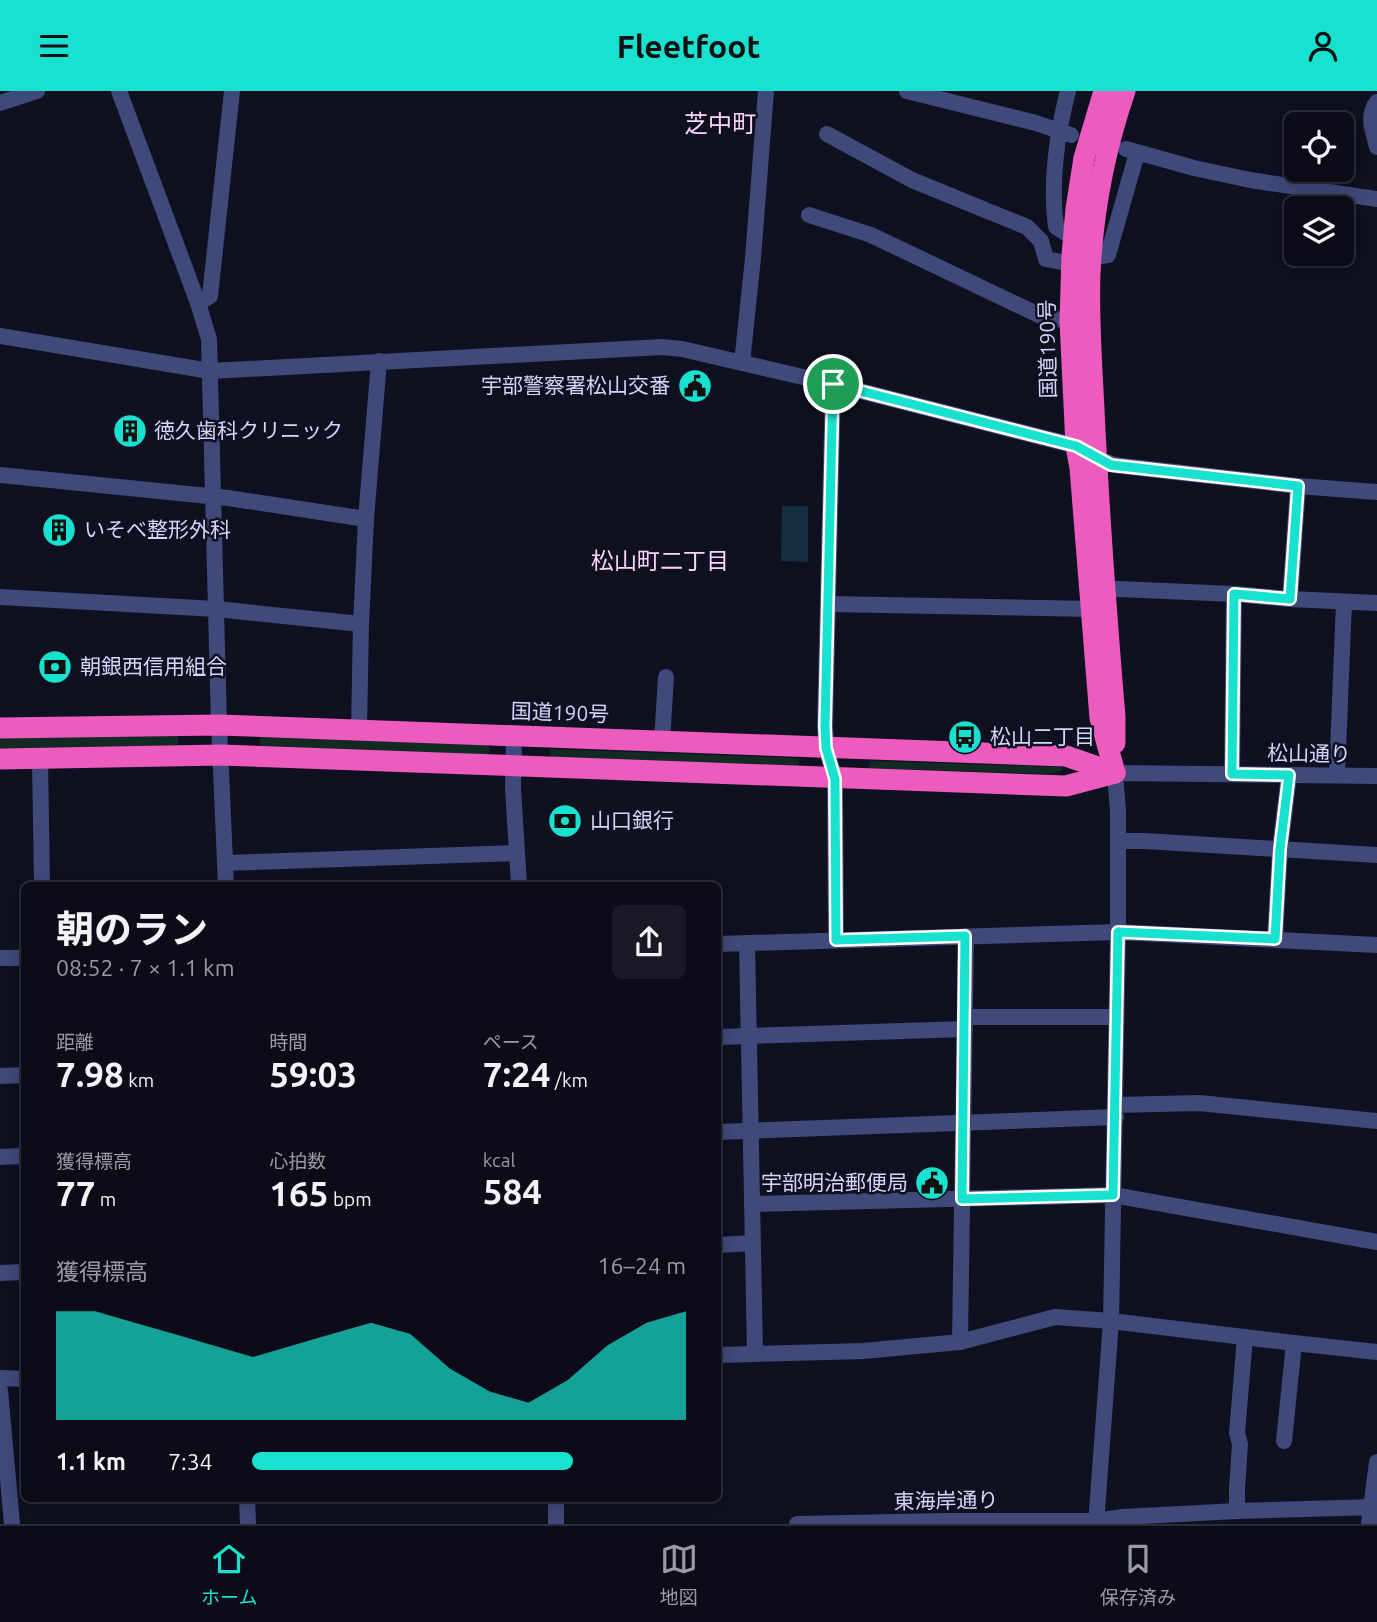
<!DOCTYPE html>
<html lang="ja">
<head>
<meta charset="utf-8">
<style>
  body { margin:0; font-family:Ubuntu,"Noto Sans JP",sans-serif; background:#191a25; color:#f1f3f6; height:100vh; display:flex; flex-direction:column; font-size:26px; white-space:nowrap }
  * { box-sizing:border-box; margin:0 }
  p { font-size:23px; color:#9a9ba2 }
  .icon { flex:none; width:38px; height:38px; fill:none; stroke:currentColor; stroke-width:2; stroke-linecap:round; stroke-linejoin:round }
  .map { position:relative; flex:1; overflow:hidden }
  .sheet { position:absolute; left:21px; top:791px; width:700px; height:620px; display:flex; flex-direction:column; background:#0b0c18; border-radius:10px; box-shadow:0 4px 18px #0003,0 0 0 2px #2b2c37 }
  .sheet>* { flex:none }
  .tools { position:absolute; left:1284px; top:21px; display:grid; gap:14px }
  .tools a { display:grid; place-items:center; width:70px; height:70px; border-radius:10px; background:#0b0c18; box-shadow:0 4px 18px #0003,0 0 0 2px #2b2c37; font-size:35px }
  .pin { position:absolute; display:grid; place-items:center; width:60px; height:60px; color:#fff; margin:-30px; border:4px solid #fff; border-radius:50%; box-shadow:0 2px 7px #0007 }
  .round { display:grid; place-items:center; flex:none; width:74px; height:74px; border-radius:10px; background:#191a25 }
  .head { display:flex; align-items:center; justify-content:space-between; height:119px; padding:0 35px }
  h1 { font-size:38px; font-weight:700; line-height:52px }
  .figures { display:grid; grid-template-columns:repeat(3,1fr); gap:10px; height:119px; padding:7px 35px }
  .figures div { display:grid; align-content:center }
  .figures b { font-size:35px; font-weight:700 }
  .figures small { font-size:19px; font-weight:400 }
  .figures p { font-size:19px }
  .chart { height:196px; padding:14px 35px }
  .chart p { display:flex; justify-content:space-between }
  .chart svg { width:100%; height:126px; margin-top:7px; fill:#18e1cf; opacity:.7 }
  ul { padding:0 35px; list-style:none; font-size:23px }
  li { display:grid; grid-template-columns:112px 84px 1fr; align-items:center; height:52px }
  li i { height:18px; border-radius:9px; background:#18e1cf }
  header { display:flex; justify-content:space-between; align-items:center; height:91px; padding:0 35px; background:#18e1cf; color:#111; font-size:32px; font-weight:700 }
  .dock { display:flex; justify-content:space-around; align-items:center; height:98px; border-top:2px solid #2b2c37; background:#0b0c18; font-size:19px; color:#9a9ba2 }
  .dock a { display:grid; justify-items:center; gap:4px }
  .dock .on { color:#18e1cf }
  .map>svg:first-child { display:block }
</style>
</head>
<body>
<header><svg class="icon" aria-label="menu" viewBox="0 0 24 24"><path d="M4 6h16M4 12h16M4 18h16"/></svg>Fleetfoot<svg class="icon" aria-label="person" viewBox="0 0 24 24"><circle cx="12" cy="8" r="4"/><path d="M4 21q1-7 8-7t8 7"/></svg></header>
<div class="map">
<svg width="1377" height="1433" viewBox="0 0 1377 1433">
  <rect width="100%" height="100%" fill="#0f1020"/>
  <g fill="#132924">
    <polygon points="178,645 178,655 0,657 0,647"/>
    <polygon points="260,646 486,654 490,656 489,662 486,664 260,656"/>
    <polygon points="550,658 799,667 799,677 550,667"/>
    <polygon points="870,670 1062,676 1062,680 1047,683 869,677"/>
  </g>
  <polygon fill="#132e41" points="782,415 808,415 808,471 781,470"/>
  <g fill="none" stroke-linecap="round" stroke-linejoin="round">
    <g stroke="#3f497a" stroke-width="16">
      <polyline points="119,0 198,212 209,248 219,634 226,794"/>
      <polyline points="907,0 1036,32 1071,44"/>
      <path d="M1068,0C1057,42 1050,93 1056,136L1074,147"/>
      <path d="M1377,11C1366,25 1373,40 1377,56"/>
      <polyline points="0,12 37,0"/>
      <polyline points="827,43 912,89 1027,136 1041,150 1046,168 1072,173"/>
      <polyline points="1126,58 1194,77 1250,89 1377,108"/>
      <polyline points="809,124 871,144 1043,226 1070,230"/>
      <polyline points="1092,167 1108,164 1137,62"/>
      <polyline points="198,212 210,205 232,0"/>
      <polyline points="0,245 210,280 662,256 682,258 833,293 1076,355 1097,367 1114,374 1298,395 1377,401"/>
      <polyline points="742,272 753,167 766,0"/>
      <polyline points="833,293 825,635 826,657 835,688 836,849"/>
      <polyline points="0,384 228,407 366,428"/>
      <polyline points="1096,497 1234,503 1290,508 1377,512"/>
      <polyline points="0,506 216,518 361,533"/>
      <polyline points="1290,508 1298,395"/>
      <polyline points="828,513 1092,518"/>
      <polyline points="359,639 361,533 366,428 379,270"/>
      <polyline points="514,645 513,697 519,794"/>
      <polyline points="662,650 666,586"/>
      <polyline points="40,668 42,794"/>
      <polyline points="1232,683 1234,503"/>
      <polyline points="1337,684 1344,511"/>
      <polyline points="1118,750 1145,750 1377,764"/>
      <polyline points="225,772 516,762"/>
      <polyline points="1275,848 1280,758 1289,684"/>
      <polyline points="747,852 755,1262"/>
      <polyline points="718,853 1118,841 1377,854"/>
      <polyline points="0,867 24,867"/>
      <polyline points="965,926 1116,926"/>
      <polyline points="718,946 965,938"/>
      <polyline points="0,985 24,984"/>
      <polyline points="1116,1014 1199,1012 1377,1030"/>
      <polyline points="718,1041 1116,1026"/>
      <polyline points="0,1066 24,1065"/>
      <polyline points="752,1113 1113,1104 1377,1151"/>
      <polyline points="718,1154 752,1152"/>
      <polyline points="0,1182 24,1181"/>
      <polyline points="960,1251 966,845"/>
      <polyline points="718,1264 863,1260 960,1251 1055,1226 1111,1230 1294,1252 1377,1261"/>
      <polyline points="0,1287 24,1288"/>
      <polyline points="0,1299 12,1433"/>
      <polyline points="1284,1350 1294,1252"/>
      <polyline points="247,1407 248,1433"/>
      <polyline points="556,1407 556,1433"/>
      <polyline points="1237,1420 1237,1397 1240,1353 1237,1342 1245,1246"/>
      <polyline points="797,1433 946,1430 1095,1430 1123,1426 1237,1420 1377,1416"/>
      <polyline points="1096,1433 1111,1230 1118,841 1118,720 1115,682 1377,685"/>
      <polyline points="1369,1433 1377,1371"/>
    </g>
    <g stroke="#ed5bbe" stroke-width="21">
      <polyline points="1104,0 1084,67 1076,118 1072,164 1070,230 1076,355 1080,377 1100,627 1115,682"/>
      <polyline points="0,637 219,634 1066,665 1115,682"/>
      <path d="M1115,652V626C1107,531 1100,436 1095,340C1093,288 1088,234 1090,182C1093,120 1105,58 1125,0"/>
      <polyline points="0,668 221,664 1066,695 1115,682"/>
    </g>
  </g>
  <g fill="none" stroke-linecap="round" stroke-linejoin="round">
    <g stroke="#fff" stroke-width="14">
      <polygon id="route" points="833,293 1076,355 1111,374 1298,395 1290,508 1234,503 1232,683 1289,684 1280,758 1275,848 1118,841 1113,1104 962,1108 965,845 836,849 835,688 826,657 825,635"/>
    </g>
    <use href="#route" stroke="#18e1cf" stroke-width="9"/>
  </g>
  <defs>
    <g id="civic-disc" transform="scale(1.75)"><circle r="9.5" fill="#18e1cf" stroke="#0f1020"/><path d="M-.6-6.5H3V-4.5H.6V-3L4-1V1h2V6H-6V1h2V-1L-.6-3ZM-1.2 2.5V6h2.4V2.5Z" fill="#111"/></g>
    <g id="building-disc" transform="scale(1.75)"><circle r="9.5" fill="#18e1cf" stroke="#0f1020"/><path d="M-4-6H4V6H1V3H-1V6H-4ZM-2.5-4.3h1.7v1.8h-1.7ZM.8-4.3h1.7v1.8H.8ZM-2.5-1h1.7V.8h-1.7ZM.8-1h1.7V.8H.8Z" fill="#111"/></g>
    <g id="bank-disc" transform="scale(1.75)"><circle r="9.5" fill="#18e1cf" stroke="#0f1020"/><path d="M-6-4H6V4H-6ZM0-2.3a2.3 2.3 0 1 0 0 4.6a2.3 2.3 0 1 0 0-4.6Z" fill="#111"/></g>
    <g id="bus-disc" transform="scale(1.75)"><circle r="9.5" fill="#18e1cf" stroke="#0f1020"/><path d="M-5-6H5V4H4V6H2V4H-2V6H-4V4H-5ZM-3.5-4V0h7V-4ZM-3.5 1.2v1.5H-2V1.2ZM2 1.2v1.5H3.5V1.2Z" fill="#111"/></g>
  </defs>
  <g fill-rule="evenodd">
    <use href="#civic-disc" x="695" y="295"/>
    <use href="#building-disc" x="130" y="340"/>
    <use href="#building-disc" x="59" y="439"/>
    <use href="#bank-disc" x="55" y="576"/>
    <use href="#bus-disc" x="965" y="646"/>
    <use href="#bank-disc" x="565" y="730"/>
    <use href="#civic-disc" x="932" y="1092"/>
  </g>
  <g text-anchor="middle" stroke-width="5" stroke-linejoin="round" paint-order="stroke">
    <g font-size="21" fill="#d3d6fa" stroke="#0f1020">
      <text transform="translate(1048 258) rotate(-91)" y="7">国道190号</text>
      <text transform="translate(560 622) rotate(2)" y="7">国道190号</text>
      <text transform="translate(1309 663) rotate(1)" y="7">松山通り</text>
      <text transform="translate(946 1410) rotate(-1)" y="7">東海岸通り</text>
    </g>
    <g font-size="21" fill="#d3d6fa" stroke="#0f1020" text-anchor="start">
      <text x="670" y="302" text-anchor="end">宇部警察署松山交番</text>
      <text x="154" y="347">徳久歯科クリニック</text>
      <text x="84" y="446">いそべ整形外科</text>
      <text x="80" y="583">朝銀西信用組合</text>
      <text x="990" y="653">松山二丁目</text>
      <text x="590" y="737">山口銀行</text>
      <text x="908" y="1099" text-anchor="end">宇部明治郵便局</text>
    </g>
    <g font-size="23" fill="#fad5f4" stroke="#0f1020">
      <text x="660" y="478">松山町二丁目</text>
    </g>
    <g font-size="24" fill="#fad5f4" stroke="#0f1020">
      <text x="720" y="41">芝中町</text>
    </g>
  </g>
</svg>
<div class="tools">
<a><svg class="icon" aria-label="locate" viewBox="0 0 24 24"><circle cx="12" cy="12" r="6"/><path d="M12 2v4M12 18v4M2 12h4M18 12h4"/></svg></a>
<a><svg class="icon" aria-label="layers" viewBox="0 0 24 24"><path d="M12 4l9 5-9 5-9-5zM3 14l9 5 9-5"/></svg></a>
</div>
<div class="pin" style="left:833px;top:293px;background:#1e9e55"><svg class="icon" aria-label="arrive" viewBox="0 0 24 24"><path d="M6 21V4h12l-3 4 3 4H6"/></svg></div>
<section class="sheet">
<div class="head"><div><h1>朝のラン</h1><p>08:52 · 7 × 1.1 km</p></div><a class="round"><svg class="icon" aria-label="share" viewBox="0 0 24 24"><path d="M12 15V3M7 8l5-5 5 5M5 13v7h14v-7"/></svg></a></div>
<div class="figures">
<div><p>距離</p><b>7.98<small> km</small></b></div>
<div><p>時間</p><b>59:03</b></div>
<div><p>ペース</p><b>7:24<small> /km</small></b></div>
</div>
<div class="figures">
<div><p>獲得標高</p><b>77<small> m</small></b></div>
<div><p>心拍数</p><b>165<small> bpm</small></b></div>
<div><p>kcal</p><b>584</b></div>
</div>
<div class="chart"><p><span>獲得標高</span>16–24 m</p>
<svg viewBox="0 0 160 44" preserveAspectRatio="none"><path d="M0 44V6L10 6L20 10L30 14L40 18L50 22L60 18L70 14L80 10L90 14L100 26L110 34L120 38L130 30L140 18L150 10L160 6V44z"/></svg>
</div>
<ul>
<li><b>1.1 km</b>7:34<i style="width:74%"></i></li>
</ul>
</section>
</div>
<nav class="dock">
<a class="on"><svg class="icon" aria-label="home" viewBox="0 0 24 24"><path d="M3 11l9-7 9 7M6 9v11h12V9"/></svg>ホーム</a>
<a><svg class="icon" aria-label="map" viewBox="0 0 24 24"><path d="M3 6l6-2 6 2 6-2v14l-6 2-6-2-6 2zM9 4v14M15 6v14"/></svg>地図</a>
<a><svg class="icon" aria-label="saved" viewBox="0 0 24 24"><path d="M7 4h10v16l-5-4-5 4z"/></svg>保存済み</a>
</nav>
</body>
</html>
